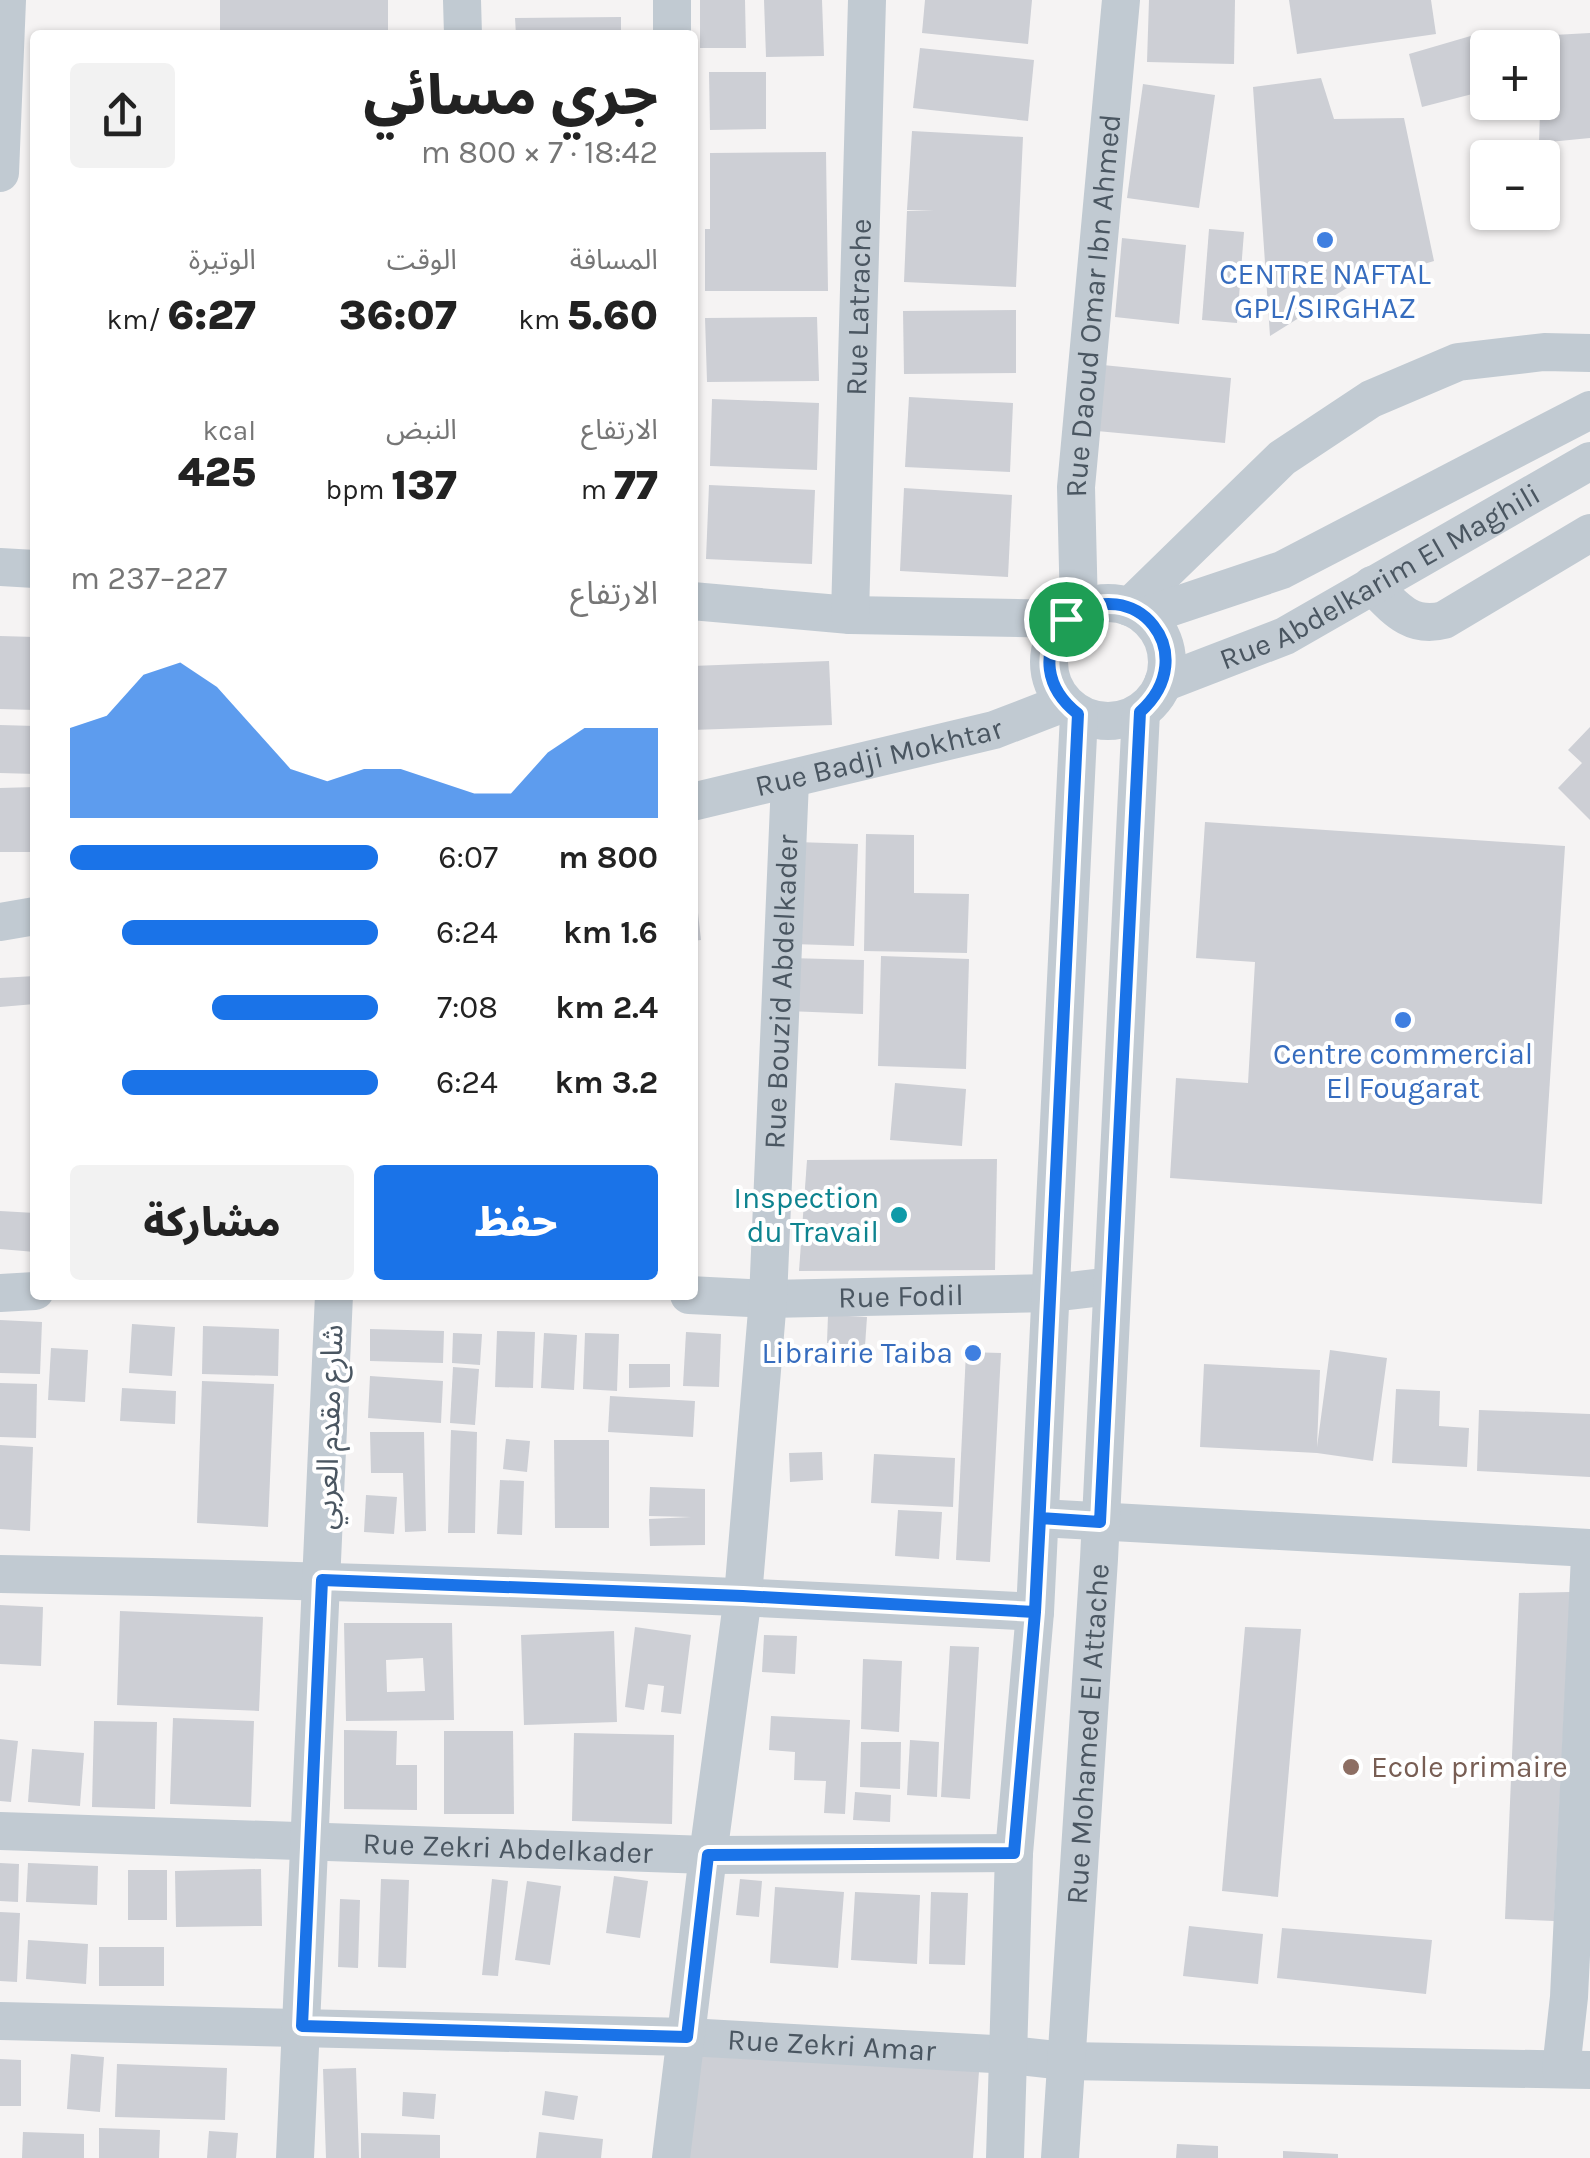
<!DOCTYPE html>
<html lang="ar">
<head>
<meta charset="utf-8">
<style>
  body { margin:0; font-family:Karla,"Noto Sans Arabic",sans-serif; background:#f2f2f2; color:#222; direction:rtl; height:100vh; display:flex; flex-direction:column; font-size:38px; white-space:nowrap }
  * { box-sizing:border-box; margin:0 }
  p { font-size:32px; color:#767676 }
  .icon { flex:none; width:55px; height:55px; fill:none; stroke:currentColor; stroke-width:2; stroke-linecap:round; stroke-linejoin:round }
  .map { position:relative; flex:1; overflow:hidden; direction:ltr }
  .details { position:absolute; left:30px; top:30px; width:668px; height:1270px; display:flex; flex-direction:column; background:#fff; border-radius:10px; box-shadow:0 2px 8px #0004; direction:rtl }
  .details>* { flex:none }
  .fabs { position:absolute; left:1470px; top:30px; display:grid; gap:20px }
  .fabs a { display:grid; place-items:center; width:90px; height:90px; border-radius:10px; background:#fff; box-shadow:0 2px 8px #0004; font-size:50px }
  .pin { position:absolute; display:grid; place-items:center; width:85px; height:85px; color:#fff; margin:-42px; border:5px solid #fff; border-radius:50%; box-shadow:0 2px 10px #0007 }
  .round { display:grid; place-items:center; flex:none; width:105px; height:105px; border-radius:10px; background:#f2f2f2 }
  .overview { display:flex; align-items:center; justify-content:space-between; height:170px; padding:0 40px }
  h1 { font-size:55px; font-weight:800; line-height:75px }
  .figures { display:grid; grid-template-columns:repeat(3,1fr); gap:15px; height:170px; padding:10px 40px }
  .figures div { display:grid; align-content:center }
  .figures b { font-size:42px; font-weight:800 }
  .figures small { font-size:28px; font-weight:400 }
  .figures p { font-size:28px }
  .chart { height:280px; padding:20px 40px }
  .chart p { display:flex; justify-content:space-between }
  .chart svg { width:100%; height:180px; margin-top:10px; fill:#1a73e8; opacity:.7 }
  .primary-button { display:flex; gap:20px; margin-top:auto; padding:20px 40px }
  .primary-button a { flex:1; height:115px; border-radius:10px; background:#1a73e8; color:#fff; font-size:40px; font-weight:800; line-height:115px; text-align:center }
  .primary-button a+a { background:#f2f2f2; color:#222 }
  ul { padding:0 40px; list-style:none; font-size:32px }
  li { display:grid; grid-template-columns:160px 120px 1fr; align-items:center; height:75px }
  li i { height:25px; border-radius:12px; background:#1a73e8 }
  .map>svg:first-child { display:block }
</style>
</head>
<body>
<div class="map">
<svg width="1590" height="2158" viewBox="0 0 1590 2158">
  <rect width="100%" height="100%" fill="#f5f3f3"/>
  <g fill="#cdcfd5" fill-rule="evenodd">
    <rect x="220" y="0" width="168" height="35"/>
    <polygon points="700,0 745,0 746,48 700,48"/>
    <polygon points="764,0 822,0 824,56 766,57"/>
    <polygon points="925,0 1032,0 1028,44 922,33"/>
    <polygon points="1149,0 1235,0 1234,64 1147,62"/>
    <polygon points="1289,0 1431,0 1436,34 1297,54"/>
    <polygon points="621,17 621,35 516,35 515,18"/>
    <polygon points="1590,33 1590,138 1539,143 1542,48 1537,48 1535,36"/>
    <polygon points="1474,35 1484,91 1422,107 1409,54"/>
    <polygon points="920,48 1034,60 1028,121 913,108"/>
    <polygon points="709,72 766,72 766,129 710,130"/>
    <polygon points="1321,78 1334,119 1404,118 1434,261 1350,286 1270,336 1253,87"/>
    <polygon points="1143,84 1215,95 1199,208 1127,198"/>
    <polygon points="912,131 1023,137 1016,287 904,282 907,211 934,211 907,210"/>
    <polygon points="826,152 828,291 705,291 705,229 710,229 710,153"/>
    <polygon points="1209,229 1244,232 1237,323 1202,320"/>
    <polygon points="1122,238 1186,245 1179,324 1115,317"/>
    <polygon points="1016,310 1016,373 904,374 903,311"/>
    <polygon points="817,317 819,381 707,382 705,318"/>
    <polygon points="1103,365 1231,378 1225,443 1097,431"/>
    <polygon points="909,397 1013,403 1010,472 905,467"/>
    <polygon points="712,399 819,403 817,470 710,466"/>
    <polygon points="709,485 815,490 812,564 706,559"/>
    <polygon points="904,488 1012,495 1008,577 900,571"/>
    <polygon points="0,636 35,637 35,710 0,709"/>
    <polygon points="829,661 832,725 692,730 692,666"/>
    <polygon points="0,725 35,726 35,774 0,773"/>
    <polygon points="1590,727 1590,820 1558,788 1582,763 1568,750"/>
    <polygon points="35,787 35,852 0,852 0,788"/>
    <polygon points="1205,822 1565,846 1542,1204 1170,1178 1176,1078 1248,1083 1255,962 1196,958"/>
    <polygon points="866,834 914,835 914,893 969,894 967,953 864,951"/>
    <polygon points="796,842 858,844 854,946 793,944"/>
    <polygon points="692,886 695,886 701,940 692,941"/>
    <polygon points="881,956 969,959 966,1069 878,1066"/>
    <polygon points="789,958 864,960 863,1014 787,1011"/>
    <polygon points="35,976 35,1004 0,1007 0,978"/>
    <polygon points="895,1083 966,1089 962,1146 890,1140"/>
    <polygon points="997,1159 995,1270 799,1271 807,1160"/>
    <polygon points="0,1211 35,1213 35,1252 0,1249"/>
    <polygon points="828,1315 867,1317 865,1346 827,1343"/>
    <polygon points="0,1320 42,1322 40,1374 0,1373"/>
    <polygon points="132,1324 175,1327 172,1376 129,1373"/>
    <polygon points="203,1326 279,1329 278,1376 202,1374"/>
    <polygon points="370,1329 444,1331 443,1363 370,1361"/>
    <polygon points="497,1331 535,1332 533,1388 495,1387"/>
    <polygon points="686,1332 721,1334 719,1387 683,1386"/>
    <polygon points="453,1333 482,1334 480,1365 452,1363"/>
    <polygon points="544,1333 577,1335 574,1390 541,1388"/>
    <polygon points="585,1333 619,1334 617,1391 583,1389"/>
    <polygon points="51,1348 88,1350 85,1402 48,1400"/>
    <polygon points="1330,1350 1387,1358 1373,1461 1317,1453 1200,1447 1204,1364 1320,1370 1317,1447"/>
    <polygon points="966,1352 1001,1353 990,1562 956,1560"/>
    <polygon points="629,1364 670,1364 670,1387 629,1388"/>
    <polygon points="453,1367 479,1369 475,1425 450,1423"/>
    <polygon points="370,1376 443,1381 441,1423 368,1418"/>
    <polygon points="202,1381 274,1384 268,1527 197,1523"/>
    <polygon points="0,1383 37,1384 36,1438 0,1437"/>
    <polygon points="122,1388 176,1391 175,1424 120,1421"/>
    <polygon points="1396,1389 1440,1391 1439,1426 1469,1428 1467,1467 1392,1463"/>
    <polygon points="610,1396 695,1401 693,1437 608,1432"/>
    <polygon points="1479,1410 1590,1414 1590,1477 1477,1471"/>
    <polygon points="451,1430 477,1432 475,1533 448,1533"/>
    <polygon points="370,1432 424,1432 426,1531 405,1532 403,1473 371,1473"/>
    <polygon points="506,1439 530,1441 527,1472 503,1469"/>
    <polygon points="554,1440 609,1440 609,1528 555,1528"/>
    <polygon points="0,1445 33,1447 30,1531 0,1529"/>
    <polygon points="822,1452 823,1480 790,1482 789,1453"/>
    <polygon points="874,1454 955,1458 953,1507 871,1503"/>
    <polygon points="500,1480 524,1481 522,1535 497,1534"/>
    <polygon points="650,1487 705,1489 705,1545 650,1546 649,1519 691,1517 649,1516"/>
    <polygon points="366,1495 397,1497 394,1534 364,1532"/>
    <polygon points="898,1510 942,1512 939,1559 895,1556"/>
    <polygon points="1570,1592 1554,1921 1505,1919 1519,1593"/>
    <polygon points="0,1605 43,1607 41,1666 0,1664"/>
    <polygon points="120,1611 263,1617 259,1711 117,1705"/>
    <path d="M344,1623H452L454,1720L346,1721ZM423,1658L425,1691L387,1692L386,1660Z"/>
    <polygon points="635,1627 691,1635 681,1714 661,1712 664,1686 648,1684 644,1710 625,1707"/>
    <polygon points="1245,1627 1301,1629 1278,1897 1222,1891"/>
    <polygon points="614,1631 617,1722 524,1725 521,1635"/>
    <polygon points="764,1635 797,1636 795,1674 762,1672"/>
    <polygon points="950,1646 979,1647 970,1799 941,1797"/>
    <polygon points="863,1659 902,1661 899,1732 861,1729"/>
    <polygon points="771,1716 850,1720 845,1814 824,1813 826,1781 794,1780 795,1752 769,1750"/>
    <polygon points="173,1718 254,1721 251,1807 170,1804"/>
    <polygon points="94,1721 157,1722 155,1809 92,1807"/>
    <polygon points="344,1730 397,1731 396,1765 417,1765 417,1810 344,1809"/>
    <polygon points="444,1731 513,1731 514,1814 444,1814"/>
    <polygon points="574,1733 674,1735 672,1824 572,1821"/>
    <polygon points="0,1739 18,1741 11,1802 0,1801"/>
    <polygon points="910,1740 939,1742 937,1797 907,1795"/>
    <polygon points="861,1742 901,1742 900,1789 860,1787"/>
    <polygon points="32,1749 84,1753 80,1806 28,1802"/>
    <polygon points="855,1792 891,1795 890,1822 853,1820"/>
    <polygon points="0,1863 19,1864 18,1902 0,1901"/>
    <polygon points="28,1863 98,1866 97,1905 26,1902"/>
    <polygon points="261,1869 262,1926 176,1927 175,1871"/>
    <rect x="128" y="1870" width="39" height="50"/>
    <polygon points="614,1876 648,1881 640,1938 606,1933"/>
    <polygon points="381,1879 409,1880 406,1968 378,1967"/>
    <polygon points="492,1879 508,1881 498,1976 482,1975"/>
    <polygon points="740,1879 762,1881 759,1917 736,1915"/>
    <polygon points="527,1881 561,1886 550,1965 515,1960"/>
    <polygon points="775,1887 844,1892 838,1968 770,1963"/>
    <polygon points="855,1892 920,1895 917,1964 851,1960"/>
    <polygon points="931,1892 968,1893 965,1965 929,1964"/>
    <polygon points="340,1899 360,1900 358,1968 338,1967"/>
    <polygon points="0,1912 20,1913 17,1982 0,1981"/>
    <polygon points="1189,1926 1263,1934 1258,1984 1183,1976"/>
    <polygon points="1282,1928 1432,1940 1426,1994 1277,1978"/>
    <polygon points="28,1940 88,1944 86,1984 26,1979"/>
    <rect x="99" y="1947" width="65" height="39"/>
    <polygon points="701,2051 979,2071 973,2158 688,2158"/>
    <polygon points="71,2054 104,2057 100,2112 67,2109"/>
    <polygon points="0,2059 21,2060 21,2106 0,2106"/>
    <polygon points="117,2064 227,2068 225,2120 115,2117"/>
    <polygon points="356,2068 359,2158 326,2158 323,2069"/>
    <polygon points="545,2091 578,2096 574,2120 542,2115"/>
    <polygon points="403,2092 436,2094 434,2119 402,2116"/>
    <polygon points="99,2128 160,2130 159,2158 99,2158"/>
    <polygon points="209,2131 238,2133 236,2158 207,2158"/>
    <polygon points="23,2132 84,2134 84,2158 22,2158"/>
    <polygon points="539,2132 603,2139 601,2158 536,2158"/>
    <polygon points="361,2133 440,2135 440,2158 361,2158"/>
    <polygon points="1177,2144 1218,2146 1218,2158 1176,2158"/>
    <polygon points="1283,2151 1338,2154 1338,2158 1283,2158"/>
  </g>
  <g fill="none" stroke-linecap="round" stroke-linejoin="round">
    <g stroke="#c1cad2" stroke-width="38">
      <polyline points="462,0 463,35"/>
      <polyline points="672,0 672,35"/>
      <polyline points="0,173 7,0"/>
      <polyline points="0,567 35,569"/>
      <path d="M1372,585C1394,607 1410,629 1444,620L1590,533"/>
      <polyline points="692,601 850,615 1067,619"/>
      <circle cx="1108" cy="662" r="59"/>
      <polyline points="1129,607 1282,458 1371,399 1458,362 1544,352 1590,353"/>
      <path id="s1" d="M1079,610L1076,487L1121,0"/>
      <path id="s2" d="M850,615L867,0"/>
      <polyline points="1145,616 1282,570 1590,410"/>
      <path id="s3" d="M1163,683L1285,636L1590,461"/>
      <path id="s4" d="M692,802L994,730L1064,703"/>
      <polyline points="0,922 35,916"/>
      <polyline points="0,1293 35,1291"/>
      <path id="s5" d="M689,1295L768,1299L1052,1293L1112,1286"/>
      <polyline points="1040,1518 1590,1548"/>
      <path d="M0,1574C346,1580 690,1593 1035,1612"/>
      <path id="s6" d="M0,1831L708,1855L1014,1853"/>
      <path id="s7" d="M0,2021L687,2037L1011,2055L1065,2061L1590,2070"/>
      <polyline points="1561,2069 1569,1997 1590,1556"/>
      <polyline points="295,2158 334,1295"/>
      <path id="s8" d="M671,2158L708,1855L743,1596L768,1299L790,781"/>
      <polyline points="1005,2158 1014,1853 1035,1612 1079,715"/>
      <path id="s9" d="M1060,2158L1099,1559L1141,712"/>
    </g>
  </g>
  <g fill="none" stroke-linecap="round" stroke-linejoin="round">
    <g stroke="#fff" stroke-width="20">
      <path id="route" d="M1066,619C1040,653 1045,688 1078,714L1035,1612L1014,1853L708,1855L687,2037L302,2026L322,1580L743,1596L1035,1612L1040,1518L1100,1522L1140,712C1204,655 1136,569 1066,619"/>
    </g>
    <use href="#route" stroke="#1a73e8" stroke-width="12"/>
  </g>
  <g fill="#3f7fe0" stroke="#fff" stroke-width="4">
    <circle cx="1325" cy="240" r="10"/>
    <circle cx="1403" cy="1020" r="10"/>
    <circle cx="973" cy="1353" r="10"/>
  </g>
  <circle fill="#0f9aa8" stroke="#fff" stroke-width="4" cx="899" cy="1215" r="10"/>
  <circle fill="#8d6e63" stroke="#fff" stroke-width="4" cx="1351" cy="1767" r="10"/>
  <g text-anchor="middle" stroke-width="8" stroke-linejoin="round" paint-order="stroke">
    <g font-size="30" fill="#366cbe" stroke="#fff">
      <text x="1325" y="284">CENTRE NAFTAL<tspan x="1325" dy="34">GPL/SIRGHAZ</tspan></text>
      <text x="1403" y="1064">Centre commercial<tspan x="1403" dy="34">El Fougarat</tspan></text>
      <text x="953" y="1363" text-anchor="end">Librairie Taiba</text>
    </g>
    <g font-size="30" fill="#4a5661" stroke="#fff">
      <text dy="10" stroke="none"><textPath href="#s1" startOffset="305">Rue Daoud Omar Ibn Ahmed</textPath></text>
      <text dy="10" stroke="none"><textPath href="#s2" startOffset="308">Rue Latrache</textPath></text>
      <text dy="10" stroke="none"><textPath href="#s3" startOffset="242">Rue Abdelkarim El Maghili</textPath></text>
      <text dy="10" stroke="none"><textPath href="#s4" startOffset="192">Rue Badji Mokhtar</textPath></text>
      <text dy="10" stroke="none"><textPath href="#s8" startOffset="1172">Rue Bouzid Abdelkader</textPath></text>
      <text dy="10" stroke="none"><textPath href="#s5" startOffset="212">Rue Fodil</textPath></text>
      <text transform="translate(329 1427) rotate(-88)" y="10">شارع مقدم العربي</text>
      <text dy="10" stroke="none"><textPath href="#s9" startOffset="425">Rue Mohamed El Attache</textPath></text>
      <text dy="10" stroke="none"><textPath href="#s6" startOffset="508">Rue Zekri Abdelkader</textPath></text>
      <text dy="10" stroke="none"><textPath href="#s7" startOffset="832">Rue Zekri Amar</textPath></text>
    </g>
    <g font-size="30" fill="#0d838f" stroke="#fff" text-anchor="end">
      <text x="879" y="1208">Inspection<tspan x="879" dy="34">du Travail</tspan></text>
    </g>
    <g font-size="30" fill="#785e54" stroke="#fff" text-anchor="start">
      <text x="1371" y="1777">Ecole primaire</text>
    </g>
  </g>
</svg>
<div class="fabs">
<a>+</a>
<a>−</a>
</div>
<div class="pin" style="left:1066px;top:619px;background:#1e9e55"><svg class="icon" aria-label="arrive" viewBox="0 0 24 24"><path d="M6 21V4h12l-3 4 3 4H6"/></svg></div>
<section class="details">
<div class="overview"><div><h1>جري مسائي</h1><p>18:42 · 7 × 800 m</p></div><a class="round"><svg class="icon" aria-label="share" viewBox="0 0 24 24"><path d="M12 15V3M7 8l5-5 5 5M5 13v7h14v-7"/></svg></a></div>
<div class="figures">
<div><p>المسافة</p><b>5.60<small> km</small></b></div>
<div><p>الوقت</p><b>36:07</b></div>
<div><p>الوتيرة</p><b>6:27<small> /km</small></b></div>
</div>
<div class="figures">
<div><p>الارتفاع</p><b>77<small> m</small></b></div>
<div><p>النبض</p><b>137<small> bpm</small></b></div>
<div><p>kcal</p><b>425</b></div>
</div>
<div class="chart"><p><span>الارتفاع</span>227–237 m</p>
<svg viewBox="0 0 160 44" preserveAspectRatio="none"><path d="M0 44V22L10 19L20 9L30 6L40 12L50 22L60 32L70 35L80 32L90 32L100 35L110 38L120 38L130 28L140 22L150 22L160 22V44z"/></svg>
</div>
<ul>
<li><b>800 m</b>6:07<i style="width:100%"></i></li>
<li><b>1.6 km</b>6:24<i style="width:83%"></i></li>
<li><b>2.4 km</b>7:08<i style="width:54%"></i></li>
<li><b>3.2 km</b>6:24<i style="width:83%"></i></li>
</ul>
<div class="primary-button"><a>حفظ</a><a>مشاركة</a></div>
</section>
</div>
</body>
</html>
